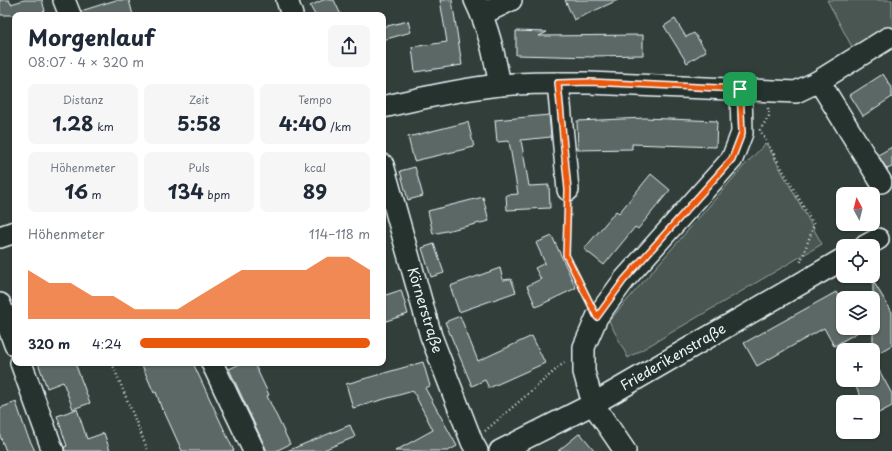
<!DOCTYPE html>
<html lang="de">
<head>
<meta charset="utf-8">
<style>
  body { margin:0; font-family:"Playpen Sans",sans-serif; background:#f6f6f7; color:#1f2937; height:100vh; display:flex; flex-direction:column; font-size:15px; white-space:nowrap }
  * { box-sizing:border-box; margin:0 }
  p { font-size:13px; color:#747a83 }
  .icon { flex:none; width:22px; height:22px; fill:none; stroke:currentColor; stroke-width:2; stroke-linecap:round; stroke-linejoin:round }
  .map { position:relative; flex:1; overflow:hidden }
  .details { position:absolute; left:12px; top:12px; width:374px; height:354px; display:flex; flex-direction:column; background:#fff; border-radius:8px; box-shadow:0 1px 3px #0004 }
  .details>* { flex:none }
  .needle { width:26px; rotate:353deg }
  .tools { position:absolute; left:836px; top:187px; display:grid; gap:8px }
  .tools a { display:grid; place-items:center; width:44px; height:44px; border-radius:8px; background:#fff; box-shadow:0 1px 3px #0004; font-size:20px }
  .pin { position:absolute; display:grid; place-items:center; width:34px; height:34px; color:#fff; margin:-17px; border-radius:8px; box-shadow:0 2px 6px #0006 }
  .round { display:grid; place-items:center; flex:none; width:42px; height:42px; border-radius:8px; background:#f6f6f7 }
  .head { display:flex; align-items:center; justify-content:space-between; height:68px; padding:0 16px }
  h1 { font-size:22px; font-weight:700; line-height:30px }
  .metrics { display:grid; grid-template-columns:repeat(3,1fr); gap:6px; height:68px; padding:4px 16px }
  .metrics div { display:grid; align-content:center; border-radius:8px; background:#f6f6f7; text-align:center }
  .metrics b { font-size:20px; font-weight:700 }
  .metrics small { font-size:11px; font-weight:400 }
  .metrics p { font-size:11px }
  .chart { height:112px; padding:8px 16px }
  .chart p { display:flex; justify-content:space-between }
  .chart svg { width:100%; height:72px; margin-top:4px; fill:#ea580c; opacity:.7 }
  ul { padding:0 16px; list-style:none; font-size:13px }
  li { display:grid; grid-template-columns:64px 48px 1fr; align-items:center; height:30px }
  li i { height:10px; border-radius:5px; background:#ea580c }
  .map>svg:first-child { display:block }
</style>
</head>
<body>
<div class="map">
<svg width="892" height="451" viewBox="0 0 892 451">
  <rect width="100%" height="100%" fill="#323e39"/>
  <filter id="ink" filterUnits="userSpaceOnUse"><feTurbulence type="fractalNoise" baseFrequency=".025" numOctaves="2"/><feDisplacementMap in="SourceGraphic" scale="8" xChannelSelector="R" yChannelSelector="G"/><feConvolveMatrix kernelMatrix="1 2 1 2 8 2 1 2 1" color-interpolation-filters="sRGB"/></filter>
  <g filter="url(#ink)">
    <g fill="#495651" stroke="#98a4a4">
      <polygon points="827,0 892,0 892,29 852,47"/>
      <polygon points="766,143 822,244 628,358 609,321 743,167"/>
    </g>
    <g fill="#5c6865" stroke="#e8f1f8">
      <polygon points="0,0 9,0 11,4 24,0 42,0 45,11 35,15 0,15"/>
      <polygon points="116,0 129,0 133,15 82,15 81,11"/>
      <polygon points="323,0 334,0 341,15 315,15 310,6"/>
      <polygon points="440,0 452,0 462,65 415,72 412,47 447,42"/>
      <polygon points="565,0 618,0 574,20"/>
      <polygon points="675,19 686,37 694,33 706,51 687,63 664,26"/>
      <polygon points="408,21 411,32 383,40 383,27"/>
      <polygon points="516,31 547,32 539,36 643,35 643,55 594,56 594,57 516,55"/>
      <polygon points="883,74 892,88 892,97 863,116 850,95"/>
      <polygon points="549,115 551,137 521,140 529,186 549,185 550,208 507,210 506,195 518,194 509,141 497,142 495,120"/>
      <polygon points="645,118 717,121 716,147 632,144 632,149 578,150 577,121"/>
      <polygon points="468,122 474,147 414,161 408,137"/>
      <polygon points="892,147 892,167 887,169 878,155"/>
      <polygon points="415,167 423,196 408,200 400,171"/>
      <polygon points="651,174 670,190 638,229 635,227 604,265 584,249 616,211 619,213"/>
      <polygon points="483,197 489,221 433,234 428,211"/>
      <polygon points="552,236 576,288 536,307 527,286 541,279 535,268 545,263 536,243"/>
      <polygon points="434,244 444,273 431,277 422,248"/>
      <polygon points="500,268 503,280 511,279 516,292 459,312 450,286"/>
      <polygon points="873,281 892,312 892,345 873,356"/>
      <polygon points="401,290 408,314 383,322 383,296"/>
      <polygon points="836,292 843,304 843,328 865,328 834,346 824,328 757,366 744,343"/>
      <polygon points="460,316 478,361 532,336 545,363 489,388 485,380 472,386 445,322"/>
      <polygon points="873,359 892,394 892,406 873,416 873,402 864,402 852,380 873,380"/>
      <polygon points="423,362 430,386 425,388 457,446 448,451 395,451 433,430 413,391 353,408 346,384"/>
      <polygon points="38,363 75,363 90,403 73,409 63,382 47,388"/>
      <polygon points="141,363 193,363 234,451 182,451 163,409 162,410 156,392 154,393"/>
      <polygon points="242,363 254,363 269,395 267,396 290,444 276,451 267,451 229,369"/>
      <polygon points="16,402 26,432 35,451 6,451 0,436 0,408"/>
      <polygon points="77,409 87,439 104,433 110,451 65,451 64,447 67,446 57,416"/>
      <polygon points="350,425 355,437 321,451 287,451"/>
      <polygon points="580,433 595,451 558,451"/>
    </g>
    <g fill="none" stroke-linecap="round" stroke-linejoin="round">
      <g stroke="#e8f1f8" stroke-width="24">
        <g id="minor">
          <polyline points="64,0 70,15"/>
          <polyline points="287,0 292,15"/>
          <path d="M475,0C489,29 494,54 500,85"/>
          <polyline points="482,14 511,0"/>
          <polyline points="819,81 881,182"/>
          <polyline points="558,83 568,190"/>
          <path d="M383,107C421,98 461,89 500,85C530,82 560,83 589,83L796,92L819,81L888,38"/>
          <polyline points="383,165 431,336 472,442 477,451"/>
          <polyline points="0,237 15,232"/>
          <polyline points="865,246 878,239"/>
          <polyline points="0,304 15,345"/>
          <polyline points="21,363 53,451"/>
          <polyline points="212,363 254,451"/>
          <polyline points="500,451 593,404 843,259"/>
          <polyline points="625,451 593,404 584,372 584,347 597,317 624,280 732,159 742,133 741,89"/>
        </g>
      </g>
      <g stroke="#e8f1f8" stroke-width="2.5" stroke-dasharray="1 3" stroke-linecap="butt">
        <polyline points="768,108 769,116 760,130 814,225 800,264"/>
        <polyline points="567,207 566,255 588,300"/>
        <polyline points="112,363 148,451"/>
        <polyline points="485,431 566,361"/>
      </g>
      <use href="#minor" stroke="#26332d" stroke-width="21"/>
    </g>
  </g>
  <g fill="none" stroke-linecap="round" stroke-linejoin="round" filter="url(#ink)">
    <g stroke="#fff" stroke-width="8">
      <polygon id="route" points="589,82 740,89 742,133 732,159 624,280 597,317 566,255 568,190 558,83"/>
    </g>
    <use href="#route" stroke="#ea580c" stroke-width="5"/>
  </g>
  <g text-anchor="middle" stroke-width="4" stroke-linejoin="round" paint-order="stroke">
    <g font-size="14" fill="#e8f1f8" stroke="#26332d">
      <text transform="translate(425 310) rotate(73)" y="5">Körnerstraße</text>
      <text transform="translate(673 357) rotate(-30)" y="5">Friederikenstraße</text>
    </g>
  </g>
</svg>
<div class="tools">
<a><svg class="needle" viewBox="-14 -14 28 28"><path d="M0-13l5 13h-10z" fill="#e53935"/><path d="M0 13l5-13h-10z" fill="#747a83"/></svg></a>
<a><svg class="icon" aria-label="locate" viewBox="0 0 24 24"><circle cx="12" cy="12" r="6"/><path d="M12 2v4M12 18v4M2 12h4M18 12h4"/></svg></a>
<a><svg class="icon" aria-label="layers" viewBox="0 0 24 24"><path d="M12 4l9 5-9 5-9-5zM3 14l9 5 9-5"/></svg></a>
<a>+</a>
<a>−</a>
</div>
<div class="pin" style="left:740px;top:89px;background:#1e9e55"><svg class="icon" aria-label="arrive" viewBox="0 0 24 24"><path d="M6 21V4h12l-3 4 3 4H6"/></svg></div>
<section class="details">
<div class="head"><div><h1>Morgenlauf</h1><p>08:07 · 4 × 320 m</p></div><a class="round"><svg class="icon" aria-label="share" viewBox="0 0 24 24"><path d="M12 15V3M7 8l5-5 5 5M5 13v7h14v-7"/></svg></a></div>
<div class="metrics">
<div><p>Distanz</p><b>1.28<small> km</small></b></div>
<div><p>Zeit</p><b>5:58</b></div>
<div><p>Tempo</p><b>4:40<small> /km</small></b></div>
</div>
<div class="metrics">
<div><p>Höhenmeter</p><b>16<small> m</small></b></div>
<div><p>Puls</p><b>134<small> bpm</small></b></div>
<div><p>kcal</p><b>89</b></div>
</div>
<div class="chart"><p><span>Höhenmeter</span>114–118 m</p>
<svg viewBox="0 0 160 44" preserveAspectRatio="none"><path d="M0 44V14L10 22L20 22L30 30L40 30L50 38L60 38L70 38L80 30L90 22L100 14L110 14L120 14L130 14L140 6L150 6L160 14V44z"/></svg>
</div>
<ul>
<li><b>320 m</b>4:24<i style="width:100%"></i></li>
</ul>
</section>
</div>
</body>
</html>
